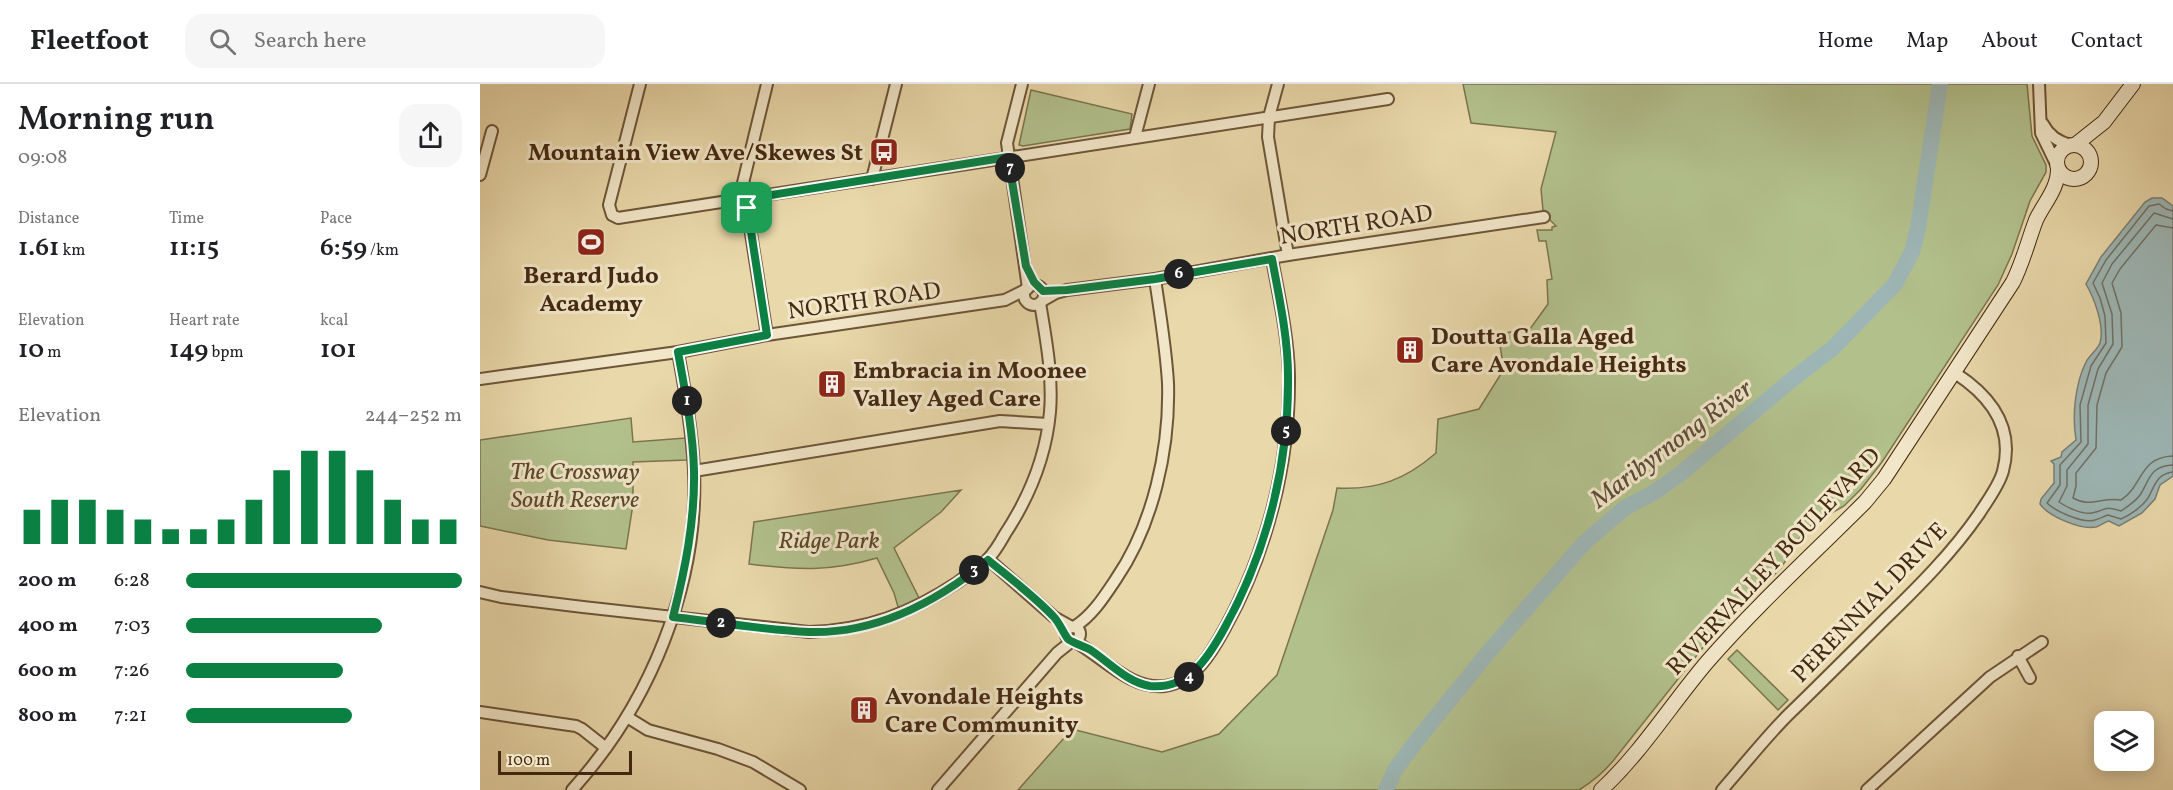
<!DOCTYPE html>
<html lang="en">
<head>
<meta charset="utf-8">
<style>
  body { margin:0; font-family:Vollkorn,serif; background:#f6f6f6; color:#202124; height:100vh; display:flex; flex-direction:column; font-size:22px; white-space:nowrap }
  * { box-sizing:border-box; margin:0 }
  p { font-size:20px; color:#757577 }
  .icon { flex:none; width:33px; height:33px; fill:none; stroke:currentColor; stroke-width:2; stroke-linecap:round; stroke-linejoin:round }
  .map { position:relative; flex:1; overflow:hidden }
  .panel { display:flex; flex-direction:column; background:#fff; width:480px }
  .panel>* { flex:none }
  .tools { position:absolute; left:1614px; top:627px; display:grid; gap:12px }
  .tools a { display:grid; place-items:center; width:60px; height:60px; border-radius:12px; background:#fff; box-shadow:0 3px 15px #0003; font-size:30px }
  .scale { position:absolute; left:18px; bottom:15px; width:134px; box-sizing:border-box; padding-left:6px; border:3px solid #442912; border-top:0; font-size:16px; line-height:21px; white-space:nowrap; color:#442912; -webkit-text-stroke:4px #f1e6c8; paint-order:stroke }
  .pin { position:absolute; display:grid; place-items:center; width:51px; height:51px; color:#fff; margin:-26px; border-radius:12px; box-shadow:0 3px 9px #0006 }
  .km { position:absolute; width:30px; height:30px; margin:-15px; border-radius:50%; background:#222; color:#fff; font-size:16px; line-height:30px; text-align:center }
  .round { display:grid; place-items:center; flex:none; width:63px; height:63px; border-radius:18px; background:#f6f6f6 }
  .summary { display:flex; align-items:center; justify-content:space-between; height:102px; padding:0 18px }
  h1 { font-size:33px; font-weight:600; line-height:45px }
  .stats { display:grid; grid-template-columns:repeat(3,1fr); gap:9px; height:102px; padding:6px 18px }
  .stats div { display:grid; align-content:center }
  .stats b { font-size:26px; font-weight:600 }
  .stats small { font-size:16px; font-weight:400 }
  .stats p { font-size:16px }
  .chart { height:168px; padding:12px 18px }
  .chart p { display:flex; justify-content:space-between }
  .chart svg { width:100%; height:108px; margin-top:6px; stroke:#0b8043; stroke-width:6 }
  ul { padding:0 18px; list-style:none; font-size:20px }
  li { display:grid; grid-template-columns:96px 72px 1fr; align-items:center; height:45px }
  li i { height:15px; border-radius:8px; background:#0b8043 }
  header { display:flex; align-items:center; gap:36px; box-sizing:border-box; height:84px; padding:0 30px; background:#fff; border-bottom:2px solid #e0e0e0 }
  header strong { font-size:28px }
  nav { display:flex; gap:33px; margin-inline-start:auto; font-size:21px }
  .search { width:420px; height:54px; background:#f6f6f6; display:flex; align-items:center; gap:15px; box-sizing:border-box; padding:0 21px; border-radius:18px; color:#757577; font-size:22px }
  main { display:flex; flex:1; min-height:0 }
  .map>svg:first-child { display:block }
</style>
</head>
<body>
<header>
<strong>Fleetfoot</strong>
<div class="search"><svg class="icon" aria-label="search" viewBox="0 0 24 24"><circle cx="10" cy="10" r="6"/><path d="M15 15l6 6"/></svg>Search here</div>
<nav><a>Home</a><a>Map</a><a>About</a><a>Contact</a></nav>
</header>
<main>
<section class="panel">
<div class="summary"><div><h1>Morning run</h1><p>09:08</p></div><a class="round"><svg class="icon" aria-label="share" viewBox="0 0 24 24"><path d="M12 15V3M7 8l5-5 5 5M5 13v7h14v-7"/></svg></a></div>
<div class="stats">
<div><p>Distance</p><b>1.61<small> km</small></b></div>
<div><p>Time</p><b>11:15</b></div>
<div><p>Pace</p><b>6:59<small> /km</small></b></div>
</div>
<div class="stats">
<div><p>Elevation</p><b>10<small> m</small></b></div>
<div><p>Heart rate</p><b>149<small> bpm</small></b></div>
<div><p>kcal</p><b>101</b></div>
</div>
<div class="chart"><p><span>Elevation</span>244–252 m</p>
<svg viewBox="0 0 160 44" preserveAspectRatio="none"><path d="M5 44V30M15 44V26M25 44V26M35 44V30M45 44V34M55 44V38M65 44V38M75 44V34M85 44V26M95 44V14M105 44V6M115 44V6M125 44V14M135 44V26M145 44V34M155 44V34"/></svg>
</div>
<ul>
<li><b>200 m</b>6:28<i style="width:100%"></i></li>
<li><b>400 m</b>7:03<i style="width:71%"></i></li>
<li><b>600 m</b>7:26<i style="width:57%"></i></li>
<li><b>800 m</b>7:21<i style="width:60%"></i></li>
</ul>
</section>
<div class="map">
<svg width="1693" height="706" viewBox="0 0 1693 706">
  <rect width="100%" height="100%" fill="#e9d8aa"/>
  <filter id="stains"><feTurbulence type="fractalNoise" baseFrequency=".00333" numOctaves="4"/><feColorMatrix values="0 0 0 0 .2 0 0 0 0 .09 0 0 0 0 .02 0 0 0 .5 -.17"/></filter>
  <radialGradient id="worn" r=".72"><stop offset=".6" stop-color="#630" stop-opacity="0"/><stop offset="1" stop-color="#630" stop-opacity=".3"/></radialGradient>
  <g fill="#b2c08c" stroke="#7b744f" stroke-width="1.5">
    <path d="M983,0H1547L1552,52L1566,81V88L1550,117L1532,170L1518,201L1402,378L1381,405L1364,422L1334,439L1322,450L1301,484L1225,561L1133,677C1123,689 1112,698 1099,706H538L592,645L682,668L739,650L797,591L853,426L857,404C897,406 925,396 956,369L958,335L999,325L1024,285L1018,250L1050,245L1068,220L1067,196L1072,195L1066,157H1059L1057,146H1072V143L1076,142L1069,135L1068,128L1063,126L1061,105L1076,48L991,39Z"/>
    <polygon points="551,6 652,30 650,45 543,62 539,61"/>
    <polygon points="151,334 153,358 206,354 207,376 153,378 153,420 146,465 68,456 0,442 0,356"/>
    <path d="M481,406L461,428L414,464L440,516L419,526L414,509L397,474C349,488 317,486 269,480L274,438Z"/>
    <polygon points="1257,566 1308,616 1298,626 1248,575"/>
  </g>
  <path fill="#9db6b5" stroke="#797e74" stroke-width="1.5" d="M1672,114H1682L1693,122V392L1680,401L1675,415L1662,429L1639,442L1629,437C1624,438 1620,442 1616,443C1600,446 1568,432 1560,420L1561,415L1574,399V380L1571,377L1581,373L1582,368L1596,356C1592,332 1595,300 1606,278C1610,271 1617,266 1620,259C1625,242 1614,214 1606,200L1621,173L1665,118Z"/>
  <g fill="none" stroke-linecap="round" stroke-linejoin="round">
    <g stroke="#707064" stroke-width="1.5">
      <path d="M1693,127L1686,125L1679,120L1669,122L1626,176L1613,199L1620,214L1625,232L1626,259L1611,282L1600,321L1601,358L1580,381V401L1567,419C1575,427 1603,440 1615,436C1620,435 1624,432 1628,431L1641,435C1650,431 1662,423 1668,414C1675,402 1676,390 1693,388"/>
      <path d="M1693,135L1674,129L1632,180L1622,199L1632,230L1633,260L1618,285L1608,321V360L1587,386V402L1579,418C1586,423 1603,431 1612,429C1627,426 1623,421 1641,427C1648,422 1655,418 1660,411C1670,396 1669,382 1693,381"/>
      <path d="M1693,144L1676,141L1640,185L1632,199L1641,229L1642,263L1626,289L1617,321L1616,364L1596,389V402L1593,414C1610,424 1621,413 1641,416C1663,402 1659,373 1693,372"/>
    </g>
    <polyline stroke="#9db6b5" stroke-width="16" points="906,706 915,686 934,660 1011,565 1105,458 1146,423 1173,409 1199,391 1309,298 1354,263 1415,200 1432,168 1438,144 1460,0"/>
    <g stroke="#6d5538" stroke-width="14">
      <g id="street">
        <polyline points="160,0 129,121 132,131 138,134 908,15"/>
        <polyline points="287,0 263,99 287,251"/>
        <polyline points="542,0 527,59 548,204"/>
        <polyline points="798,0 789,33 788,53 808,171"/>
        <polyline points="1559,0 1561,49 1577,82"/>
        <path d="M1563,40C1569,52 1578,58 1591,61"/>
        <polyline points="655,53 669,0"/>
        <polyline points="0,91 12,47"/>
        <polyline points="392,95 416,0"/>
        <circle cx="554" cy="211" r="10"/>
        <polyline points="562,217 576,209 587,206 675,195 808,171 1064,133"/>
        <polyline points="0,295 198,268 287,251 525,216 547,205"/>
        <polyline points="214,387 520,337 568,340"/>
        <polyline points="508,475 574,533 592,543"/>
        <path d="M0,508L21,513L103,523L329,548C386,546 430,530 478,498C487,491 499,485 507,476C514,469 520,459 525,450C550,412 566,373 570,328C573,292 566,255 560,219"/>
        <path d="M594,543C612,532 624,513 636,495C673,441 690,365 688,299C686,264 680,229 675,195"/>
        <circle cx="593" cy="550" r="7"/>
        <path d="M594,557C623,573 650,606 685,602C715,598 732,568 745,544C787,468 810,379 809,291C808,252 799,213 792,175"/>
        <polyline points="1538,572 1550,594"/>
        <polyline points="0,628 96,642 102,645 126,664"/>
        <polyline points="147,633 168,646 238,665 273,678 320,706"/>
        <path d="M92,706C169,621 219,502 214,386C212,346 205,307 198,268"/>
        <polyline points="458,706 577,569 592,557"/>
        <path d="M1242,706C1264,681 1285,654 1308,631C1341,599 1373,567 1405,535C1439,502 1472,469 1499,430C1507,417 1519,402 1523,387C1535,342 1509,311 1475,289"/>
        <polyline points="1387,706 1510,593 1562,558"/>
      </g>
    </g>
    <g stroke="#442912" stroke-width="16">
      <g id="secondary">
        <polyline points="1595,61 1624,38 1653,0"/>
        <circle cx="1594" cy="78" r="17"/>
        <path d="M1121,706C1162,668 1192,619 1228,577C1277,521 1332,471 1385,418L1404,395L1533,198C1543,178 1548,157 1556,136C1564,119 1578,105 1578,85"/>
      </g>
    </g>
    <use href="#street" stroke="#f1e6c8" stroke-width="10"/>
    <use href="#secondary" stroke="#f1e6c8" stroke-width="14"/>
  </g>
  <g fill="none" stroke-linecap="round" stroke-linejoin="round">
    <g stroke="#fff" stroke-width="12">
      <path id="route" d="M528,73L546,182L554,198L563,207L587,206L675,195L792,175C799,213 808,253 808,292C809,380 787,468 744,545C728,574 708,606 670,602C647,598 631,580 612,567C607,563 592,559 588,555C583,549 580,539 573,532C554,512 530,494 508,476C458,517 396,550 329,548C284,546 238,538 193,533C205,486 215,437 214,387C213,347 205,307 198,268L287,251L266,115Z"/>
    </g>
    <use href="#route" stroke="#0b8043" stroke-width="8"/>
  </g>
  <defs>
    <g id="bus-square" transform="scale(1.5)"><rect x="-9" y="-9" width="18" height="18" rx="4" fill="#8f2418" stroke="#f1e6c8"/><path d="M-5-6H5V4H4V6H2V4H-2V6H-4V4H-5ZM-3.5-4V0h7V-4ZM-3.5 1.2v1.5H-2V1.2ZM2 1.2v1.5H3.5V1.2Z" fill="#fff"/></g>
    <g id="stadium-square" transform="scale(1.5)"><rect x="-9" y="-9" width="18" height="18" rx="4" fill="#8f2418" stroke="#f1e6c8"/><path d="M0-5a6.5 5 0 1 0 0 10a6.5 5 0 1 0 0-10ZM-3.5-1.8h7v3.6h-7Z" fill="#fff"/></g>
    <g id="building-square" transform="scale(1.5)"><rect x="-9" y="-9" width="18" height="18" rx="4" fill="#8f2418" stroke="#f1e6c8"/><path d="M-4-6H4V6H1V3H-1V6H-4ZM-2.5-4.3h1.7v1.8h-1.7ZM.8-4.3h1.7v1.8H.8ZM-2.5-1h1.7V.8h-1.7ZM.8-1h1.7V.8H.8Z" fill="#fff"/></g>
  </defs>
  <g fill-rule="evenodd">
    <use href="#bus-square" x="404" y="68"/>
    <use href="#stadium-square" x="111" y="158"/>
    <use href="#building-square" x="930" y="266"/>
    <use href="#building-square" x="352" y="300"/>
    <use href="#building-square" x="384" y="626"/>
  </g>
  <g text-anchor="middle" stroke-width="6" stroke-linejoin="round" paint-order="stroke">
    <g font-size="24" font-weight="bold" fill="#442912" stroke="#f1e6c8" text-anchor="start">
      <text x="383" y="76" text-anchor="end">Mountain View Ave/Skewes St</text>
      <text x="111" y="199" text-anchor="middle">Berard Judo<tspan x="111" dy="28">Academy</tspan></text>
      <text x="951" y="260">Doutta Galla Aged<tspan x="951" dy="28">Care Avondale Heights</tspan></text>
      <text x="373" y="294">Embracia in Moonee<tspan x="373" dy="28">Valley Aged Care</tspan></text>
      <text x="405" y="620">Avondale Heights<tspan x="405" dy="28">Care Community</tspan></text>
    </g>
    <g font-size="24" fill="#442912" stroke="#f1e6c8">
      <text transform="translate(876 140) rotate(-9)" y="8">NORTH ROAD</text>
      <text transform="translate(384 216) rotate(-8)" y="8">NORTH ROAD</text>
      <text transform="translate(1293 477) rotate(-47)" y="8">RIVERVALLEY BOULEVARD</text>
      <text transform="translate(1389 518) rotate(-46)" y="8">PERENNIAL DRIVE</text>
    </g>
    <g font-size="24" font-style="italic" fill="#5a472a" stroke="#f1e6c8">
      <text x="95" y="395">The Crossway<tspan x="95" dy="28">South Reserve</tspan></text>
      <text x="349" y="464">Ridge Park</text>
    </g>
    <g font-size="26" font-style="italic" fill="#5a4c3b" stroke="#f1e6c8">
      <text transform="translate(1191 359) rotate(-37)" y="9">Maribyrnong River</text>
    </g>
  </g>
  <rect width="100%" height="100%" filter="url(#stains)"/>
  <rect width="100%" height="100%" fill="url(#worn)"/>
</svg>
<div class="tools">
<a><svg class="icon" aria-label="layers" viewBox="0 0 24 24"><path d="M12 4l9 5-9 5-9-5zM3 14l9 5 9-5"/></svg></a>
</div>
<div class="scale">100 m</div>
<div class="pin" style="left:267px;top:124px;background:#1e9e55"><svg class="icon" aria-label="arrive" viewBox="0 0 24 24"><path d="M6 21V4h12l-3 4 3 4H6"/></svg></div>
<b class="km" style="left:207px;top:317px">1</b>
<b class="km" style="left:241px;top:539px">2</b>
<b class="km" style="left:494px;top:486px">3</b>
<b class="km" style="left:709px;top:593px">4</b>
<b class="km" style="left:806px;top:347px">5</b>
<b class="km" style="left:699px;top:190px">6</b>
<b class="km" style="left:530px;top:84px">7</b>
</div>
</main>
</body>
</html>
